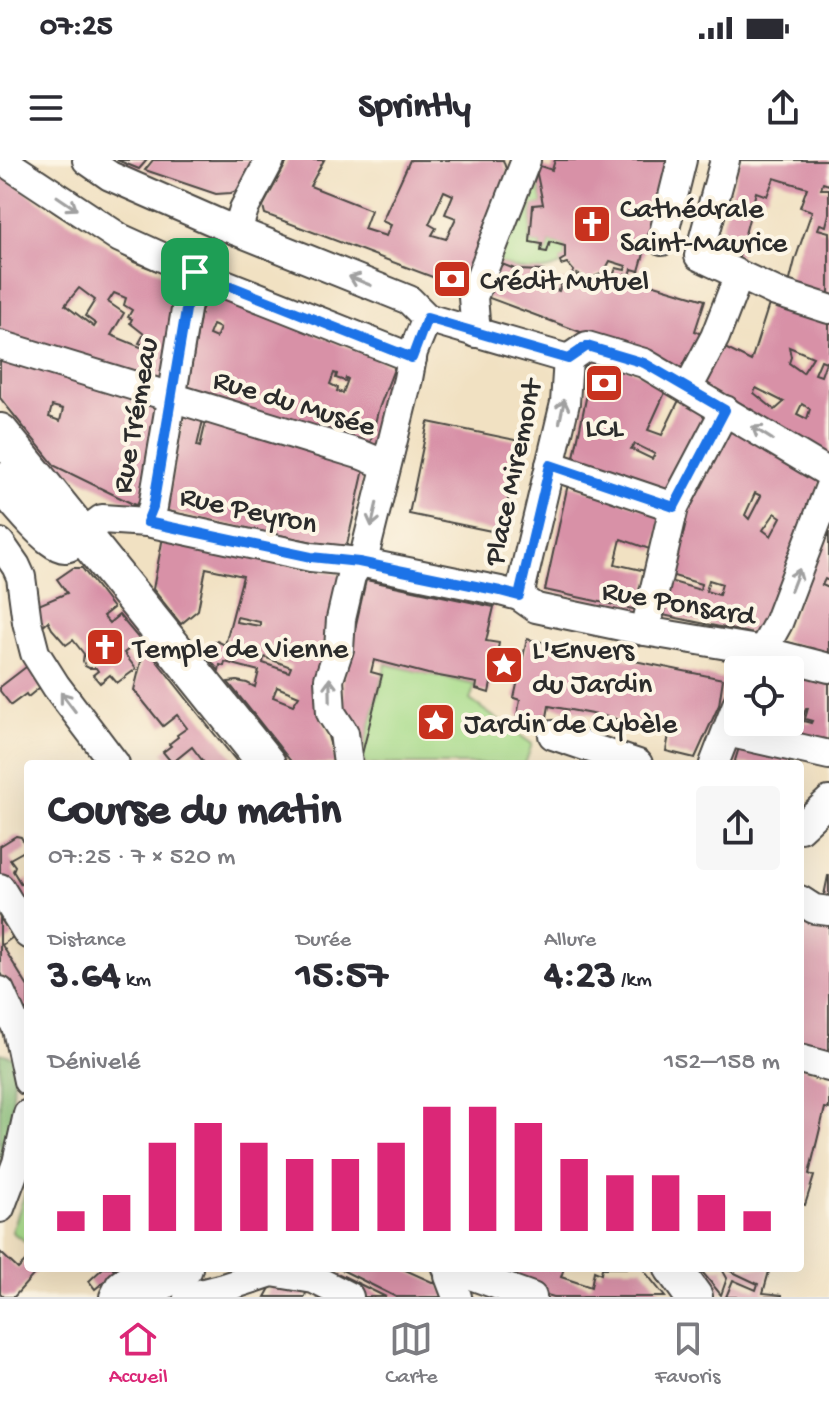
<!DOCTYPE html>
<html lang="fr">
<head>
<meta charset="utf-8">
<style>
  body { margin:0; font-family:"Gochi Hand",sans-serif; background:#f7f7f7; color:#2b2b33; height:100vh; display:flex; flex-direction:column; font-size:30px; white-space:nowrap }
  * { box-sizing:border-box; margin:0 }
  p { font-size:26px; color:#7c7c81 }
  .icon { flex:none; width:44px; height:44px; fill:none; stroke:currentColor; stroke-width:2; stroke-linecap:round; stroke-linejoin:round }
  .map { position:relative; flex:1; overflow:hidden }
  .sheet { position:absolute; left:24px; top:600px; width:780px; height:512px; display:flex; flex-direction:column; background:#fff; border-radius:8px; box-shadow:0 8px 32px #0002 }
  .sheet>* { flex:none }
  .tools { position:absolute; left:724px; top:496px; display:grid; gap:16px }
  .tools a { display:grid; place-items:center; width:80px; height:80px; border-radius:8px; background:#fff; box-shadow:0 8px 32px #0002; font-size:40px }
  .pin { position:absolute; display:grid; place-items:center; width:68px; height:68px; color:#fff; margin:-34px; border-radius:16px; box-shadow:0 4px 12px #0006 }
  .round { display:grid; place-items:center; flex:none; width:84px; height:84px; border-radius:8px; background:#f7f7f7 }
  .overview { display:flex; align-items:center; justify-content:space-between; height:136px; padding:0 24px }
  h1 { font-size:44px; font-weight:700; line-height:60px }
  .figures { display:grid; grid-template-columns:repeat(3,1fr); gap:12px; height:136px; padding:8px 24px }
  .figures div { display:grid; align-content:center }
  .figures b { font-size:40px; font-weight:700 }
  .figures small { font-size:22px; font-weight:400 }
  .figures p { font-size:22px }
  .chart { height:224px; padding:16px 24px }
  .chart p { display:flex; justify-content:space-between }
  .chart svg { width:100%; height:144px; margin-top:8px; stroke:#db2777; stroke-width:6 }
  .status { display:flex; justify-content:space-between; align-items:center; height:56px; padding:0 40px; background:#fff; direction:ltr }
  .status svg { height:22px; fill:currentColor }
  header { display:flex; justify-content:space-between; align-items:center; height:104px; padding:0 24px; background:#fff; font-size:36px; font-weight:700 }
  .dock { display:flex; justify-content:space-around; align-items:center; height:112px; border-top:2px solid #e1e1e2; background:#fff; font-size:22px; color:#7c7c81 }
  .dock a { display:grid; justify-items:center; gap:4px }
  .dock .active { color:#db2777 }
  .map>svg:first-child { display:block }
</style>
</head>
<body>
<div class="status"><b>07:25</b><svg viewBox="0 0 49 12"><path d="M0 12V9h3v3zM5 12V6h3v6zM10 12V3h3v9zM15 12V0h3v12zM26 1h20v11H26zM47 4h2v5h-2z"/></svg></div>
<header><svg class="icon" aria-label="menu" viewBox="0 0 24 24"><path d="M4 6h16M4 12h16M4 18h16"/></svg>Sprintly<svg class="icon" aria-label="share" viewBox="0 0 24 24"><path d="M12 15V3M7 8l5-5 5 5M5 13v7h14v-7"/></svg></header>
<div class="map">
<svg width="829" height="1137" viewBox="0 0 829 1137">
  <rect width="100%" height="100%" fill="#fcf5e5"/>
  <filter id="ink" filterUnits="userSpaceOnUse"><feTurbulence type="fractalNoise" baseFrequency=".0125" numOctaves="2"/><feDisplacementMap in="SourceGraphic" scale="16" xChannelSelector="R" yChannelSelector="G"/><feConvolveMatrix kernelMatrix="1 2 1 2 8 2 1 2 1" color-interpolation-filters="sRGB"/></filter>
  <filter id="wash" filterUnits="userSpaceOnUse"><feTurbulence type="fractalNoise" baseFrequency=".006" numOctaves="4" result="noise"/><feDisplacementMap in="SourceGraphic" scale="32" xChannelSelector="R" yChannelSelector="G"/><feGaussianBlur stdDeviation="1.8" result="paint"/><feColorMatrix in="noise" values="0 0 0 0 0 0 0 0 0 0 0 0 0 0 0 0 0 1.4 0 .05"/><feComposite in="paint" operator="in"/></filter>
  <g filter="url(#wash)">
    <rect width="100%" height="100%" fill="#f1e1c2"/>
    <g fill="#a8dc8b" stroke="#6a845b" stroke-width="2">
      <path d="M531,12L537,14L543,44L533,46L530,82L542,84L541,90L547,92L550,82L565,86V98L561,101V105C539,115 518,111 497,102Z"/>
      <polygon points="386,504 475,525 470,540 532,584 525,604 365,604 362,594"/>
      <polygon points="28,1024 28,1078 24,1081 12,1072"/>
    </g>
    <path fill="#86bc77" stroke="#587451" stroke-width="2" d="M0,893L14,897C14,933 13,968 0,1002Z"/>
    <g id="blocks">
      <g fill="#d891a7" fill-rule="evenodd">
        <polygon points="117,0 147,0 139,9"/>
        <polygon points="153,0 260,0 243,28 231,33 216,34 145,10"/>
        <path d="M288,0H324L310,26L371,50L364,69L386,76L391,65L382,61L410,0H503L509,18L467,130L265,54L263,46ZM444,31L453,35L445,54L456,58L446,79L432,75L436,68L429,64Z"/>
        <polygon points="555,0 671,0 639,111 632,109 630,115 625,114 624,116 705,140 695,171 701,174 682,216 602,180 484,136 497,102 517,110 543,111 541,120 544,121 543,126 559,131 562,120 593,131 611,122 616,108 625,110 626,106 610,101 604,112 608,116 605,118 601,114 592,118 592,123 588,123 587,118 577,114 574,118 571,116 574,111 567,103 561,105 560,101 565,98 565,86 550,82 547,92 541,91 542,84 530,82 533,45 543,44 537,14 531,12 534,4 552,10"/>
        <polygon points="740,0 829,0 829,25 823,23 821,29 829,29 829,54 826,66 820,64 818,69 829,72 829,138 789,124 795,100 812,51 800,47 807,28 774,18 767,36 756,32 739,97 717,85"/>
        <path d="M0,13L55,53L134,102L181,120L163,226L0,176ZM79,128L95,140L85,156L96,164L94,167L65,145ZM114,133L126,138L124,145L132,150L128,157L132,159L130,163L144,174L139,183L156,190L155,193L111,175L124,153L108,142Z"/>
        <path d="M210,132L395,206L378,251L369,288L187,232L201,151ZM213,165L220,168L216,178L209,175ZM334,213L337,214L336,218L345,221L346,218L348,219L343,233L337,231L338,228L330,224Z"/>
        <path d="M771,138L829,157V298L698,226L721,186L751,201ZM789,187L813,197L803,213L789,203L791,197ZM821,200L826,202L821,216L815,214ZM756,228L784,242L775,250L754,233ZM802,244L810,249L807,259L797,254Z"/>
        <path d="M0,195L160,245L145,339L135,345L55,306L0,238ZM52,246L63,249L60,261L49,257Z"/>
        <path d="M597,195L668,226L648,270L662,275L682,234L709,250L666,338L574,297L589,224ZM635,284L655,294L652,299L631,289Z"/>
        <polygon points="184,250 204,256 197,286 200,287 207,257 365,305 346,389 166,351"/>
        <polygon points="428,262 520,281 501,373 409,354"/>
        <path d="M727,262L822,318L763,476L658,454L666,420L700,430L701,424L667,414L679,361ZM755,333L761,336L749,359L745,355ZM775,353L781,357L771,376L763,370ZM709,420L722,424L719,435L706,431Z"/>
        <polygon points="568,324 662,354 655,391 621,379 615,404 650,412 642,451 545,430"/>
        <polygon points="829,361 829,421 825,419 822,425 829,428 829,493 783,481"/>
        <path d="M163,377L341,415L317,518L322,556L336,604H293L228,522L237,521L247,523L255,527L259,511L225,502L224,506L220,505L219,511L202,489L206,484L217,481L225,485L243,416L206,408L198,450L181,464L153,429ZM237,457L260,462V466L236,462ZM264,497L291,507L289,512L263,503ZM277,527L299,536L293,545L273,537Z"/>
        <polygon points="73,408 82,408 113,448 103,456 109,463 119,455 140,480 124,493 136,509 117,523 110,515 100,523 93,515 98,511 96,508 89,508 85,506 83,501 84,494 73,480 66,485 52,469 48,461 40,468 36,446 67,433 57,419"/>
        <polygon points="366,420 494,447 486,481 499,483 489,533 476,529 477,523 428,514 374,500 371,512 382,515 362,594 358,593 344,548 343,522"/>
        <polygon points="527,479 723,519 719,545 695,598 666,591 670,569 645,563 644,565 627,560 627,562 621,561 613,558 549,546 546,562 517,556 520,540 514,538"/>
        <polygon points="145,486 212,571 239,604 205,604 192,587 172,603 163,592 171,586 169,584 178,577 177,575 187,568 177,555 163,566 134,530"/>
        <polygon points="35,503 45,523 28,537 26,534 11,545 0,531 0,527 26,507"/>
        <path d="M790,511L829,523V590L748,572L751,562H790ZM806,548H808L805,559L812,561L811,563L796,559L797,556L803,557Z"/>
        <polygon points="741,581 791,591 789,604 734,604"/>
        <polygon points="16,676 21,677 26,686 26,690 10,699 15,706 13,711 21,724 28,719 28,767 0,718 0,686"/>
        <polygon points="828,716 829,716 829,741 823,740"/>
        <polygon points="800,754 829,762 829,896 800,886"/>
        <polygon points="0,758 13,777 2,785 28,827 28,849 23,851 0,813"/>
        <polygon points="800,906 829,920 829,949 825,948 809,1014 814,1016 805,1045 800,1043"/>
        <polygon points="0,1092 18,1109 28,1099 28,1108 35,1108 37,1111 14,1137 4,1137 0,1133"/>
        <polygon points="103,1108 129,1108 108,1127 104,1122 95,1129 89,1121"/>
        <polygon points="338,1108 401,1108 441,1126 446,1137 396,1137"/>
        <polygon points="519,1108 564,1108 561,1117 591,1127 594,1111 601,1114 602,1108 642,1108 665,1137 554,1137 513,1125"/>
        <polygon points="699,1108 770,1108 763,1133 782,1135 782,1137 726,1137 733,1120 756,1130 758,1124 724,1108 723,1111 727,1118 721,1135"/>
        <polygon points="339,1114 386,1137 364,1137 334,1123"/>
        <polygon points="274,1121 308,1123 305,1137 265,1137"/>
      </g>
    </g>
  </g>
  <g filter="url(#ink)">
    <use href="#blocks" fill-opacity="0" stroke="#494642" stroke-width="2"/>
    <g fill="none" stroke-linecap="round" stroke-linejoin="round">
      <g stroke="#494642" stroke-width="32">
        <g id="minor">
          <polyline points="2,0 120,78 195,112 412,198"/>
          <polyline points="87,0 110,16 222,65 409,140 427,158 568,199"/>
          <polyline points="725,0 699,96 776,132 829,149"/>
          <polyline points="237,71 244,49 270,0"/>
          <polyline points="662,81 682,0"/>
          <polyline points="476,173 473,137 526,0"/>
          <polyline points="0,185 362,295 386,305"/>
          <polyline points="568,199 587,186 644,203 829,313"/>
          <polyline points="688,228 715,177 739,115"/>
          <polyline points="550,305 674,347"/>
          <polyline points="147,362 153,347 191,120 195,112"/>
          <polyline points="82,374 102,359 147,362 311,397 359,402 500,431 519,436 536,448 645,471 763,491 829,508"/>
          <polyline points="0,383 16,406 21,417 27,462 35,493 56,526 115,604"/>
          <polyline points="519,436 565,243 568,199"/>
          <polyline points="645,471 674,347 725,250"/>
          <polyline points="752,510 778,463 829,329"/>
          <polyline points="727,572 829,595"/>
          <polyline points="553,575 638,604"/>
          <polyline points="348,604 344,573 331,553 329,519 339,489 341,459 351,416 365,393 408,219 413,192 427,158"/>
          <polyline points="714,604 738,542"/>
          <polyline points="800,668 829,641"/>
          <polyline points="0,728 28,774"/>
          <polyline points="800,740 814,749 829,751"/>
          <polyline points="0,831 17,869 28,921"/>
          <polyline points="800,899 829,907"/>
          <polyline points="0,1048 17,1003 28,954"/>
          <polyline points="447,1108 465,1113 532,1137"/>
          <polyline points="449,1109 449,1116 457,1137"/>
          <polyline points="114,1137 120,1125 142,1108"/>
          <polyline points="188,1137 223,1128 272,1112 314,1119 349,1137"/>
        </g>
      </g>
      <g stroke="#494642" stroke-width="40">
        <g id="major">
          <polyline points="0,272 267,604"/>
          <path d="M0,321C10,333 51,385 65,384C71,383 77,378 82,374"/>
          <polyline points="673,1108 694,1137"/>
          <polyline points="137,1137 184,1108"/>
        </g>
      </g>
      <use href="#minor" stroke="#fff" stroke-width="28"/>
      <use href="#major" stroke="#fff" stroke-width="36"/>
    </g>
    <defs><path id="oneway-shaft" d="M-6 0H5M1.5-3L5.5 0L1.5 3" fill="none" stroke-width="1.6" stroke-linecap="round" stroke-linejoin="round" transform="scale(2)"/></defs>
    <g stroke="#a0a0a0">
      <use href="#oneway-shaft" transform="translate(67 43) rotate(34)"/>
      <use href="#oneway-shaft" transform="translate(360 121) rotate(-158)"/>
      <use href="#oneway-shaft" transform="translate(562 251) rotate(-78)"/>
      <use href="#oneway-shaft" transform="translate(762 273) rotate(-148)"/>
      <use href="#oneway-shaft" transform="translate(374 355) rotate(103)"/>
      <use href="#oneway-shaft" transform="translate(795 420) rotate(-69)"/>
      <use href="#oneway-shaft" transform="translate(330 530) rotate(-91)"/>
      <use href="#oneway-shaft" transform="translate(68 542) rotate(-127)"/>
    </g>
  </g>
  <g fill="none" stroke-linecap="round" stroke-linejoin="round" filter="url(#ink)">
    <g stroke="#fff" stroke-width="16">
      <polygon id="route" points="195,112 412,198 427,158 568,199 587,186 644,203 725,250 674,347 550,305 519,436 500,431 359,402 311,397 147,362 153,347 191,120"/>
    </g>
    <use href="#route" stroke="#1a73e8" stroke-width="10"/>
  </g>
  <defs>
    <g id="church-square" transform="scale(2)"><rect x="-9" y="-9" width="18" height="18" rx="4" fill="#c8321e" stroke="#fcf5e5"/><path d="M-1.2-6h2.4v3.5h3.3v2.4h-3.3V6h-2.4V-.1h-3.3v-2.4h3.3Z" fill="#fff"/></g>
    <g id="bank-square" transform="scale(2)"><rect x="-9" y="-9" width="18" height="18" rx="4" fill="#c8321e" stroke="#fcf5e5"/><path d="M-6-4H6V4H-6ZM0-2.3a2.3 2.3 0 1 0 0 4.6a2.3 2.3 0 1 0 0-4.6Z" fill="#fff"/></g>
    <g id="sight-square" transform="scale(2)"><rect x="-9" y="-9" width="18" height="18" rx="4" fill="#c8321e" stroke="#fcf5e5"/><path d="M0-6L1.8-2.2L6-1.7L2.9 1.2L3.7 5.4L0 3.3L-3.7 5.4L-2.9 1.2L-6-1.7L-1.8-2.2Z" fill="#fff"/></g>
  </defs>
  <g fill-rule="evenodd">
    <use href="#church-square" x="592" y="64"/>
    <use href="#bank-square" x="452" y="119"/>
    <use href="#bank-square" x="604" y="223"/>
    <use href="#church-square" x="105" y="487"/>
    <use href="#sight-square" x="504" y="505"/>
    <use href="#sight-square" x="436" y="562"/>
  </g>
  <g text-anchor="middle" stroke-width="8" stroke-linejoin="round" paint-order="stroke">
    <g font-size="30" fill="#2b2b2b" stroke="#fcf5e5" text-anchor="start">
      <text x="620" y="57">Cathédrale<tspan x="620" dy="34">Saint-Maurice</tspan></text>
      <text x="480" y="129">Crédit Mutuel</text>
      <text x="604" y="276" text-anchor="middle">LCL</text>
      <text x="133" y="497">Temple de Vienne</text>
      <text x="532" y="498">L'Envers<tspan x="532" dy="34">du Jardin</tspan></text>
      <text x="464" y="572">Jardin de Cybèle</text>
    </g>
    <g font-size="30" fill="#2b2b2b" stroke="#fcf5e5">
      <text transform="translate(295 241) rotate(17)" y="10">Rue du Musée</text>
      <text transform="translate(133 255) rotate(-80)" y="10">Rue Trémeau</text>
      <text transform="translate(511 312) rotate(-78)" y="10">Place Miremont</text>
      <text transform="translate(249 348) rotate(12)" y="10">Rue Peyron</text>
      <text transform="translate(679 441) rotate(10)" y="10">Rue Ponsard</text>
    </g>
  </g>
</svg>
<div class="tools">
<a><svg class="icon" aria-label="locate" viewBox="0 0 24 24"><circle cx="12" cy="12" r="6"/><path d="M12 2v4M12 18v4M2 12h4M18 12h4"/></svg></a>
</div>
<div class="pin" style="left:195px;top:112px;background:#1e9e55"><svg class="icon" aria-label="arrive" viewBox="0 0 24 24"><path d="M6 21V4h12l-3 4 3 4H6"/></svg></div>
<section class="sheet">
<div class="overview"><div><h1>Course du matin</h1><p>07:25 · 7 × 520 m</p></div><a class="round"><svg class="icon" aria-label="share" viewBox="0 0 24 24"><path d="M12 15V3M7 8l5-5 5 5M5 13v7h14v-7"/></svg></a></div>
<div class="figures">
<div><p>Distance</p><b>3.64<small> km</small></b></div>
<div><p>Durée</p><b>15:57</b></div>
<div><p>Allure</p><b>4:23<small> /km</small></b></div>
</div>
<div class="chart"><p><span>Dénivelé</span>152–158 m</p>
<svg viewBox="0 0 160 44" preserveAspectRatio="none"><path d="M5 44V38M15 44V33M25 44V17M35 44V11M45 44V17M55 44V22M65 44V22M75 44V17M85 44V6M95 44V6M105 44V11M115 44V22M125 44V27M135 44V27M145 44V33M155 44V38"/></svg>
</div>
</section>
</div>
<nav class="dock">
<a class="active"><svg class="icon" aria-label="home" viewBox="0 0 24 24"><path d="M3 11l9-7 9 7M6 9v11h12V9"/></svg>Accueil</a>
<a><svg class="icon" aria-label="map" viewBox="0 0 24 24"><path d="M3 6l6-2 6 2 6-2v14l-6 2-6-2-6 2zM9 4v14M15 6v14"/></svg>Carte</a>
<a><svg class="icon" aria-label="saved" viewBox="0 0 24 24"><path d="M7 4h10v16l-5-4-5 4z"/></svg>Favoris</a>
</nav>
</body>
</html>
